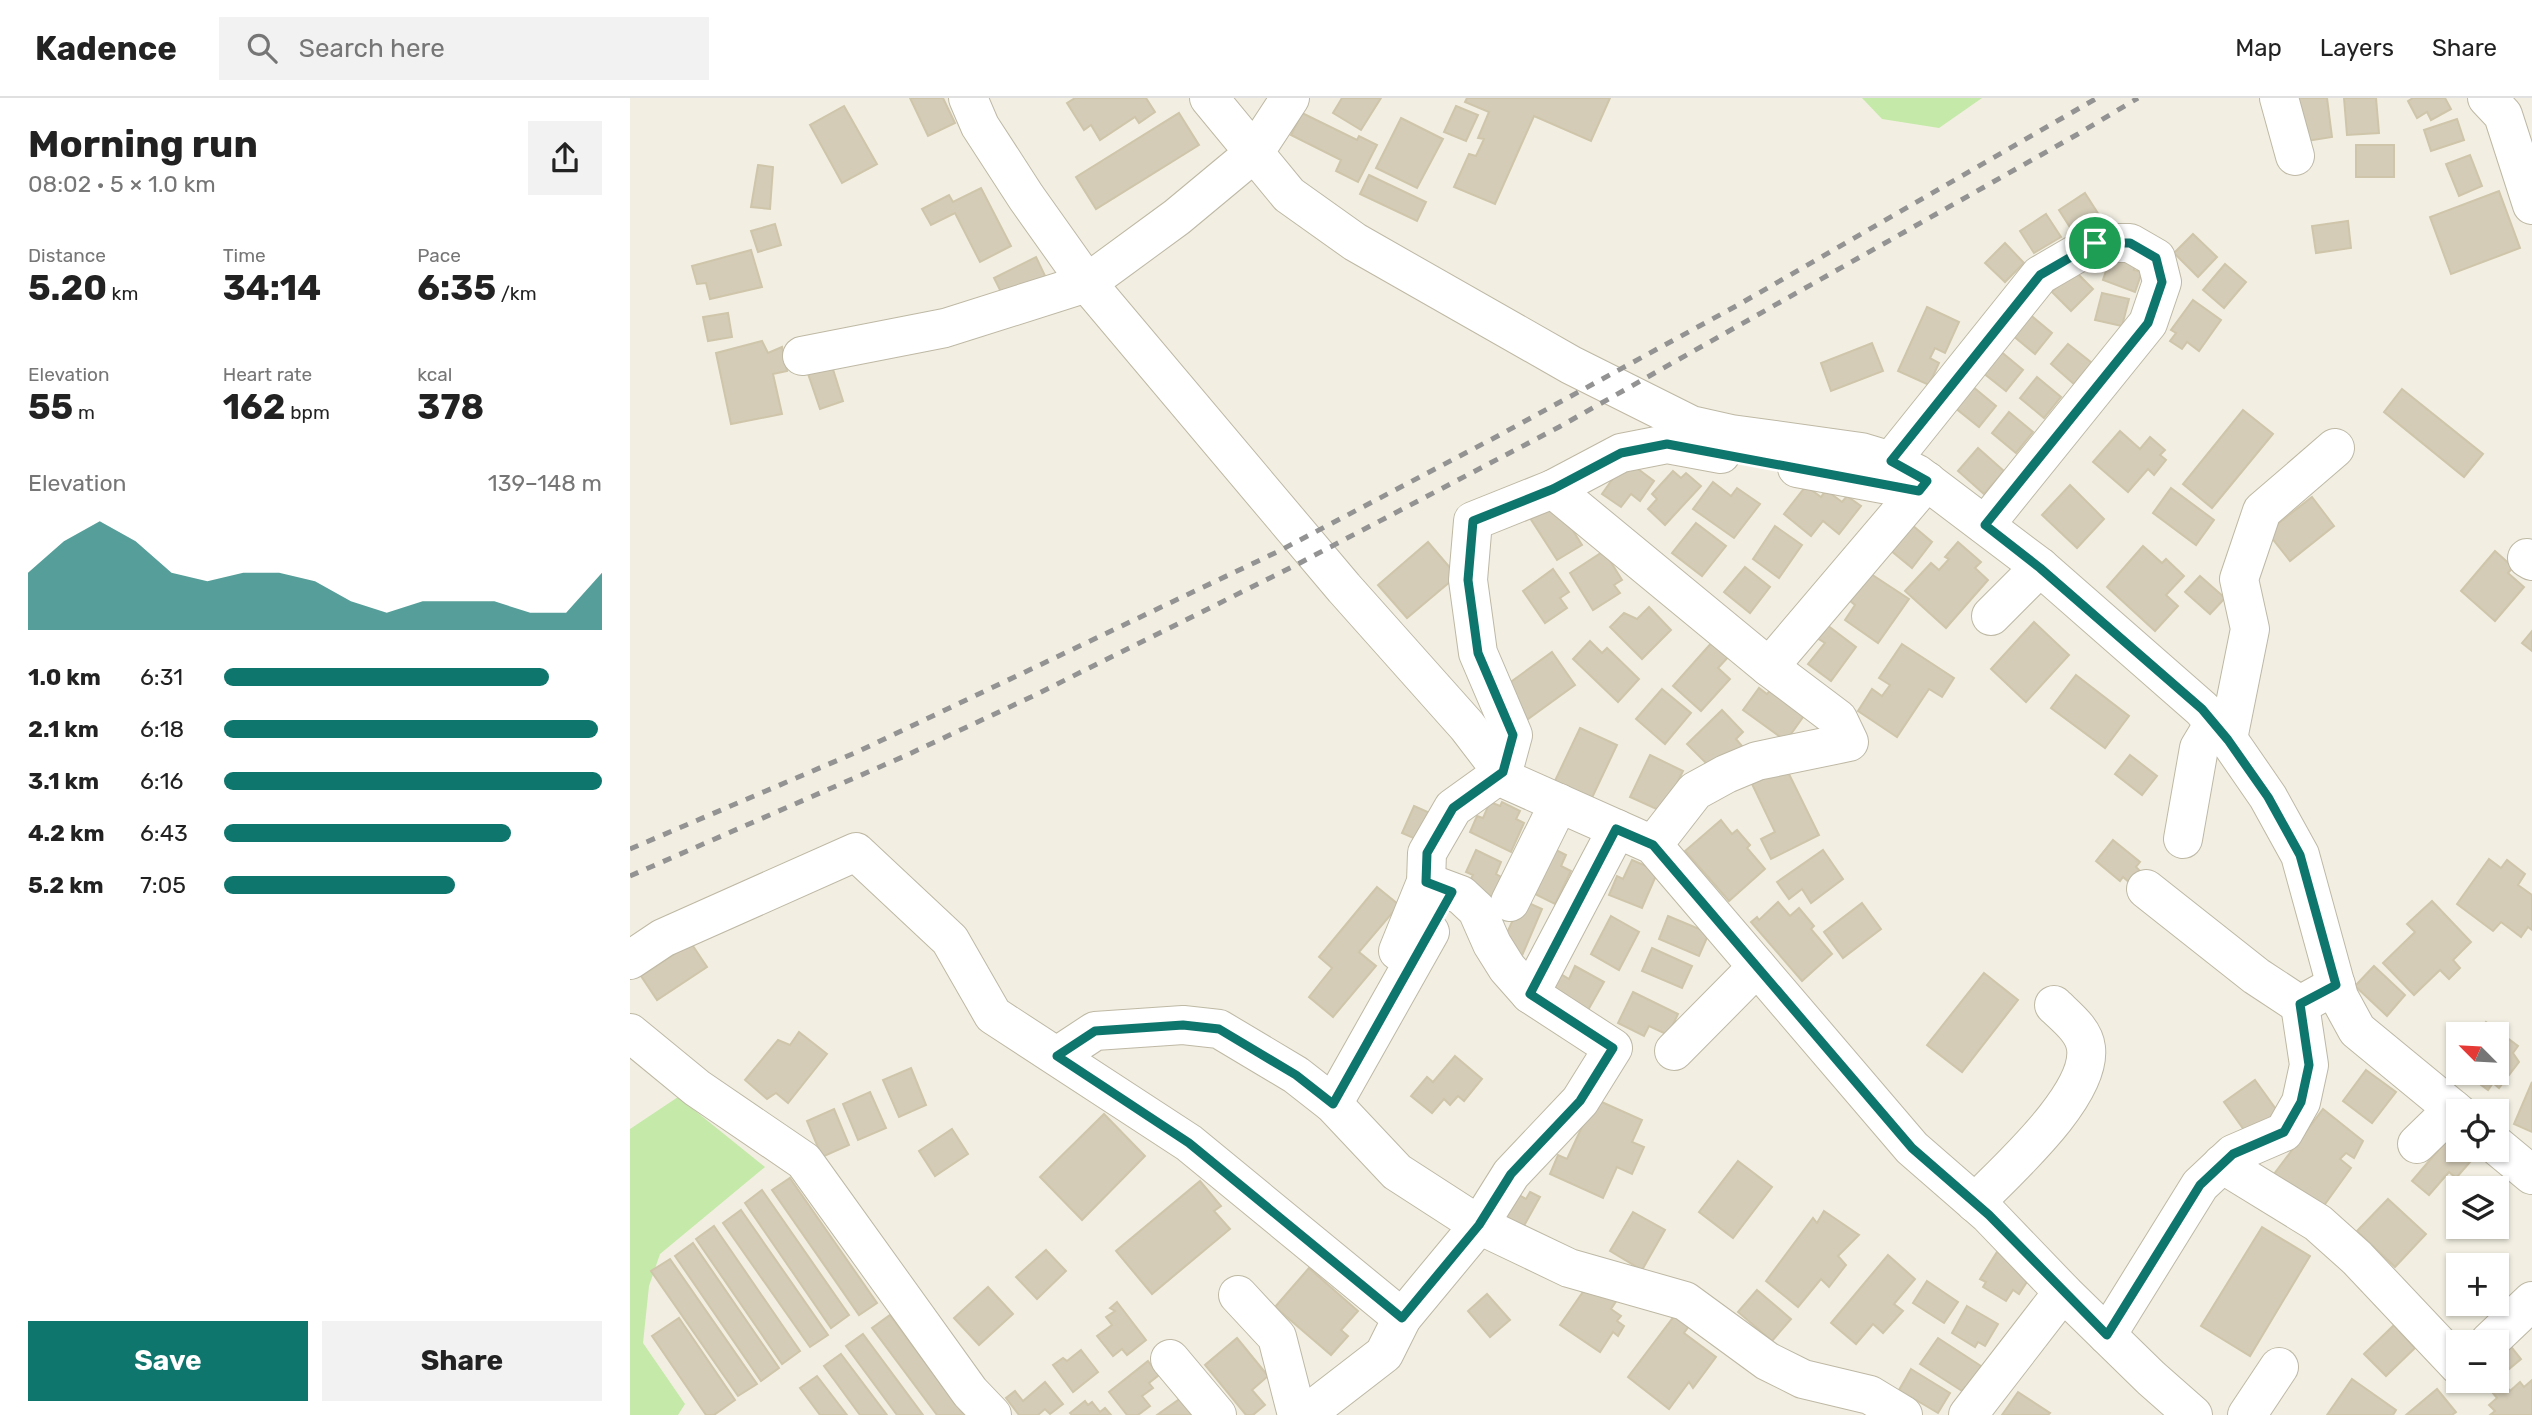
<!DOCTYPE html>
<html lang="en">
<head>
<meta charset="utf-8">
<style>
  body { margin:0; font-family:Rubik,sans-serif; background:#f2f2f2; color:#222; height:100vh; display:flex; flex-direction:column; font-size:26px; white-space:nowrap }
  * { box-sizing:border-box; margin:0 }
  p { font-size:23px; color:#767676 }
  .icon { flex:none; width:38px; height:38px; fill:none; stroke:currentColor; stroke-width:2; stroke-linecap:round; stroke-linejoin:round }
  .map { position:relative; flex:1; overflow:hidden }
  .side { display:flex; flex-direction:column; background:#fff; width:630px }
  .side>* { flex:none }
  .needle { width:46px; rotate:294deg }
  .buttons { position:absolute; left:1816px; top:924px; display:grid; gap:14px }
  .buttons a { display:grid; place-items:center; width:63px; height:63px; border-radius:0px; background:#fff; box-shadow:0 2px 5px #0004; font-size:35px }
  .pin { position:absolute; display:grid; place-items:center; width:60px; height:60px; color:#fff; margin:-30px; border:4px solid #fff; border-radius:50%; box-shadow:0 2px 7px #0007 }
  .round { display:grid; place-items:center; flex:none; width:74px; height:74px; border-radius:0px; background:#f2f2f2 }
  .summary { display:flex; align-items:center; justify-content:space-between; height:119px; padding:0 28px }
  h1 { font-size:38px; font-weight:700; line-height:52px }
  .stats { display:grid; grid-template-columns:repeat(3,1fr); gap:10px; height:119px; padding:7px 28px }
  .stats div { display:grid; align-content:center }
  .stats b { font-size:35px; font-weight:700 }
  .stats small { font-size:19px; font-weight:400 }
  .stats p { font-size:19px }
  .chart { height:196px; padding:14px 28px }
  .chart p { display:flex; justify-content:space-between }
  .chart svg { width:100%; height:126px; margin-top:7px; fill:#0f766e; opacity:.7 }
  .cta { display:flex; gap:14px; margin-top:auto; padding:14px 28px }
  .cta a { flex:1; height:80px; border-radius:0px; background:#0f766e; color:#fff; font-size:28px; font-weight:700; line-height:80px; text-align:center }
  .cta a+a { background:#f2f2f2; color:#222 }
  ul { padding:0 28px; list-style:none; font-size:23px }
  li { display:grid; grid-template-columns:112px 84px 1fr; align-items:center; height:52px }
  li i { height:18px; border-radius:9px; background:#0f766e }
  header { display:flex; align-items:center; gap:42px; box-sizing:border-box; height:98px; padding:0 35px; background:#fff; border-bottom:2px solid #e0e0e0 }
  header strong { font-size:33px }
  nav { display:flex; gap:38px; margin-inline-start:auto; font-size:24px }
  .search { width:490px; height:63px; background:#f2f2f2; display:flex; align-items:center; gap:18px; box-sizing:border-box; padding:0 24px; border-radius:0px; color:#767676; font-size:26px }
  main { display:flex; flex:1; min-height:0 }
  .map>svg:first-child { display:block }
</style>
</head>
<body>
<header>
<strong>Kadence</strong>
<div class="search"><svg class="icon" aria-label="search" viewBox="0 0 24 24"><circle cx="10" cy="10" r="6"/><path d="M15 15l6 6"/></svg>Search here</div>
<nav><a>Map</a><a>Layers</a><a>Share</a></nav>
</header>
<main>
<section class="side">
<div class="summary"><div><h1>Morning run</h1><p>08:02 · 5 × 1.0 km</p></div><a class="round"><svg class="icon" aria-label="share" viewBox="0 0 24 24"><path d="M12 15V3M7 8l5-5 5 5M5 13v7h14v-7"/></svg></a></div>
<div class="stats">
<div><p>Distance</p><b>5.20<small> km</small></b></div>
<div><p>Time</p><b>34:14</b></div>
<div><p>Pace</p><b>6:35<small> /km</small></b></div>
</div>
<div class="stats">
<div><p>Elevation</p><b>55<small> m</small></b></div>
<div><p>Heart rate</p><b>162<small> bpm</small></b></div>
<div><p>kcal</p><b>378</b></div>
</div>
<div class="chart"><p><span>Elevation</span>139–148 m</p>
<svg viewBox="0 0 160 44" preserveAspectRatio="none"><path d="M0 44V24L10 13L20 6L30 13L40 24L50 27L60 24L70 24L80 27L90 34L100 38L110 34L120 34L130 34L140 38L150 38L160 24V44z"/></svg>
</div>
<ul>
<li><b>1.0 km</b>6:31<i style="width:86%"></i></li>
<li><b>2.1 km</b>6:18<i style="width:99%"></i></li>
<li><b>3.1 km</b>6:16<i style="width:100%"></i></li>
<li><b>4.2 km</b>6:43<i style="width:76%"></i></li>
<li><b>5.2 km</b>7:05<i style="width:61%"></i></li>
</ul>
<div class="cta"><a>Save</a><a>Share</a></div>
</section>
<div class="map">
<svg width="1902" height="1317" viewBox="0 0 1902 1317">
  <rect width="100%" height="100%" fill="#f2efe2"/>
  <g fill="#c5e9a8">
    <polygon points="1232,0 1352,0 1309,30 1252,21"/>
    <polygon points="48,999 135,1069 30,1156 19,1188 13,1245 55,1306 48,1317 0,1317 0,1031"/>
  </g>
  <g fill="#d4ccb7" stroke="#cfc5aa" stroke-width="2">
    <polygon points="280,0 313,0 325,25 298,38"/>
    <polygon points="445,0 516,0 525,14 509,25 505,19 470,42 461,27 454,32 437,5"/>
    <polygon points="712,0 751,0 731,32 703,15"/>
    <polygon points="837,0 980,0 961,43 904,18 865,106 824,89 839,56 846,58 854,41 848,40 859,14 835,4"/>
    <polygon points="1666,0 1697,0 1702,39 1676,43"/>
    <polygon points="1714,0 1746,0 1749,35 1717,37"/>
    <polygon points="1783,0 1815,0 1821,11 1801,22 1797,14 1787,20 1778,3"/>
    <polygon points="214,8 247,66 212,85 180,27"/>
    <polygon points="826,8 848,17 836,43 814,34"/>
    <polygon points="549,15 569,47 466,111 446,79"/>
    <polygon points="672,15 727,42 729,38 747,47 728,84 706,73 711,62 661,37"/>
    <polygon points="771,20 813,41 787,90 746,70"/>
    <polygon points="1827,21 1834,42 1801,53 1794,32"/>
    <rect x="1726" y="47" width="38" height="32"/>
    <polygon points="1840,57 1852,88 1829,98 1816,66"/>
    <polygon points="128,67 143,69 140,111 121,109"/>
    <polygon points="739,77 796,104 787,123 730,96"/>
    <polygon points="351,90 381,148 350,164 325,115 301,127 292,111 319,97 323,104"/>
    <polygon points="1869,93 1890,150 1821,176 1800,119"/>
    <polygon points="1455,95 1469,117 1443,134 1429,112"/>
    <polygon points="1416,116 1431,139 1404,155 1390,133"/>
    <polygon points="1718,123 1721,150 1686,155 1682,128"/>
    <polygon points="145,126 151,147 128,154 121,133"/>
    <polygon points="1563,136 1587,159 1568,179 1544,155"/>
    <polygon points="1375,145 1394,165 1375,184 1355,165"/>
    <polygon points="121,152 132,189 80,201 76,185 67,186 62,168"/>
    <polygon points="1482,155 1507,164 1504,172 1512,174 1505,194 1473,182"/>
    <polygon points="406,159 417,182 375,202 364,180"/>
    <polygon points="1595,166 1616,184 1594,210 1573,192"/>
    <polygon points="1444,172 1463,191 1441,213 1422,194"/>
    <polygon points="1472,195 1499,201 1492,228 1465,222"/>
    <polygon points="1563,202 1591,222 1569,253 1557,244 1552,251 1540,243 1546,235 1541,232"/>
    <polygon points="1297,209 1329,224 1315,255 1305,250 1300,260 1309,265 1299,287 1268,273"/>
    <polygon points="98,215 102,239 78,243 73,219"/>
    <polygon points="1398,215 1422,235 1405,256 1381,236"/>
    <polygon points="132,243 138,255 152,249 157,273 143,276 152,316 101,326 86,255"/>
    <polygon points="1242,245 1253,273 1201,293 1191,265"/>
    <polygon points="1438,246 1462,265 1444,286 1421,266"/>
    <polygon points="1369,252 1393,272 1376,293 1352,274"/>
    <polygon points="201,265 213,303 190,311 177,273"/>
    <polygon points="1407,279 1431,299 1414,320 1390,300"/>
    <polygon points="1342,288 1366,308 1349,329 1324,309"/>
    <polygon points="1772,291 1853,356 1834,379 1754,314"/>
    <polygon points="1613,312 1643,336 1582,410 1553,386"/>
    <polygon points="1379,314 1403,334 1386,355 1362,335"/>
    <polygon points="1490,333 1510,351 1520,339 1535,352 1530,357 1536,362 1524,377 1518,371 1498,394 1463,364"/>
    <polygon points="1348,350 1374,373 1354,396 1328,373"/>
    <polygon points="996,362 1024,383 1010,403 1001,396 991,409 972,396"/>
    <polygon points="1043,373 1051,380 1056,375 1071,388 1035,427 1018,411 1027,401 1022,396"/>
    <polygon points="1083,384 1101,398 1107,390 1130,406 1104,440 1063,411"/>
    <polygon points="1440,387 1474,421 1447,450 1412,417"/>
    <polygon points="1176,388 1191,399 1196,392 1212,404 1217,398 1231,408 1209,436 1193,423 1181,438 1154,416"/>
    <polygon points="1541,390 1584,422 1566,447 1523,415"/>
    <polygon points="1682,399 1704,428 1660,463 1637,434"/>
    <polygon points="925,404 952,447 927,462 900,420"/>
    <polygon points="1275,421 1302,444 1282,470 1254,447"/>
    <polygon points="1066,425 1096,448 1072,478 1042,455"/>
    <polygon points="1145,428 1172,447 1149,480 1123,461"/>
    <polygon points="798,444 827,478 777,520 748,487"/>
    <polygon points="1328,444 1351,464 1345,470 1358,482 1316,530 1275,493 1301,465 1309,472 1319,461 1315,459"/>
    <polygon points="1513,448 1532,465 1536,461 1554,478 1536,497 1548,508 1525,533 1477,489"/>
    <polygon points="974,453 992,482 984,487 990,495 963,512 940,475"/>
    <polygon points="1865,453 1883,469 1878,475 1894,489 1865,523 1831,493"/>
    <polygon points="1115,469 1140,489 1120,515 1094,494"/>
    <polygon points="923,471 939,494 930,500 937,510 915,525 893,493"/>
    <polygon points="1238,474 1279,501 1248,545 1215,522 1225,507 1219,502"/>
    <polygon points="1570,478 1595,500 1580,516 1555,494"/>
    <polygon points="1019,509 1041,532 1012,561 980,529 994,515 1007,521"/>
    <polygon points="1404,524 1439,557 1396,604 1361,571"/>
    <polygon points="1197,527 1226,549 1201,583 1178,566 1195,545 1187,540"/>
    <polygon points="1902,533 1902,553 1892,545"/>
    <polygon points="1084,542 1100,557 1088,570 1100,581 1071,613 1043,588"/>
    <polygon points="960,543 972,555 977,550 1009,581 988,604 943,561"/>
    <polygon points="1272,546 1324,580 1312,599 1299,591 1267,639 1228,613 1242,591 1252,598 1260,587 1249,580"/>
    <polygon points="922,554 945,587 894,624 871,591"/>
    <polygon points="1446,577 1499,618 1475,650 1421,610"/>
    <polygon points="1144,587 1178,612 1156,643 1113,612 1129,590 1137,596"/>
    <polygon points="1032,591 1061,615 1035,646 1006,621"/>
    <polygon points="1092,612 1113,634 1106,641 1112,648 1081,670 1057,646"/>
    <polygon points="950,630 987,647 960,704 923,687"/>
    <polygon points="1020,657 1053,673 1033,714 1000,699"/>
    <polygon points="1500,657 1527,678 1512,697 1485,676"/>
    <polygon points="1156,670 1189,737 1141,761 1131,741 1145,734 1122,686"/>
    <polygon points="860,704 870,708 872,704 890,713 886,721 894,725 881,754 840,734 847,718 853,720"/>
    <polygon points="784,708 800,715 788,742 772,735"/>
    <polygon points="1091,722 1102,736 1107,732 1120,747 1117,750 1135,771 1099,803 1055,753"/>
    <polygon points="1483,742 1510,764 1506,769 1510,773 1500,785 1493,779 1490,783 1466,763"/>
    <polygon points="922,750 936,757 931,768 941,773 925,806 901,794"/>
    <polygon points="846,752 871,764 866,776 873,780 864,800 838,786 843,777 836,774"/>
    <polygon points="1193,752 1213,781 1181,805 1172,791 1159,801 1147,784"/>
    <polygon points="1859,761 1871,770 1877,762 1895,776 1888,787 1902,797 1902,832 1898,829 1891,839 1871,824 1863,833 1827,806"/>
    <polygon points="1002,762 1028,773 1012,810 979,797 987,778 993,781"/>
    <polygon points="747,789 769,807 729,854 746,868 703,919 679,899 702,870 689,859"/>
    <polygon points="892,802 912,811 891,860 874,853 880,839 876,837"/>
    <polygon points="1802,803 1841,844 1823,862 1830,870 1819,881 1810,872 1784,897 1753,865 1785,834 1777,826"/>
    <polygon points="1148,804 1160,818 1169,810 1184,828 1181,831 1202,856 1172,883 1121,824 1127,819 1129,822"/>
    <polygon points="1232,805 1251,831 1213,860 1194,834"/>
    <polygon points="981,818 1009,834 989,872 961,856"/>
    <polygon points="1038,818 1079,835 1069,858 1029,841"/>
    <polygon points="61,845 77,869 27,902 11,878"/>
    <polygon points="1022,850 1062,868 1052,890 1012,873"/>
    <polygon points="945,868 974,884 957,914 919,894 929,875 939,881"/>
    <polygon points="1744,868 1775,897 1757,918 1725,888"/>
    <polygon points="1354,875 1388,902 1332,974 1297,947"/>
    <polygon points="1003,894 1048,916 1038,937 1019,928 1014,938 988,925"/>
    <polygon points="1856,924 1888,948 1883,955 1889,964 1869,990 1863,985 1858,992 1835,975 1867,975 1867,936 1847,936"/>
    <polygon points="169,934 197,956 158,1005 146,995 137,1001 115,982 148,942 160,947"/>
    <polygon points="825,958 852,981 834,1003 828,998 820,1007 814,1001 802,1015 781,998 797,979 803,984"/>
    <polygon points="281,970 296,1007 269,1019 253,982"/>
    <polygon points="1736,972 1766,994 1742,1025 1713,1003"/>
    <polygon points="1625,982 1648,1014 1617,1036 1594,1004"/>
    <polygon points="1902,984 1902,1034 1884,1026"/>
    <polygon points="240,994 256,1030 228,1042 213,1006"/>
    <polygon points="965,1001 1012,1022 1002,1044 1014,1049 1002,1076 987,1069 973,1100 920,1076 928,1057 937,1061"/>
    <polygon points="204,1011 219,1047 192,1059 177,1023"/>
    <polygon points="1693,1011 1733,1043 1724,1060 1716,1055 1710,1061 1721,1070 1693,1109 1644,1076"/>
    <polygon points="474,1016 515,1058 452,1122 410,1079"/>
    <polygon points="322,1031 338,1056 305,1078 289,1053"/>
    <polygon points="1823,1035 1829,1040 1829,1052 1843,1052 1847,1056 1826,1080 1819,1074 1799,1097 1782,1083"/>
    <polygon points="1108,1063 1142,1089 1103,1140 1069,1114"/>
    <polygon points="160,1080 247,1205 229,1217 142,1092"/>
    <polygon points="570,1083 591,1108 584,1113 600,1131 522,1196 486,1153"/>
    <polygon points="132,1092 219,1217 201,1230 115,1105"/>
    <polygon points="900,1094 910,1099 891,1133 874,1123 889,1097 896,1101"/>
    <polygon points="1758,1101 1796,1136 1765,1169 1727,1133"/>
    <polygon points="111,1112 198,1237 180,1249 93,1125"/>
    <polygon points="1194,1113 1229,1137 1208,1158 1216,1167 1199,1189 1191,1181 1168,1209 1136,1183 1183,1120 1187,1125"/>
    <polygon points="1003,1114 1035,1132 1012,1172 980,1153"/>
    <polygon points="84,1128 170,1253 152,1266 66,1141"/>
    <polygon points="1632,1129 1680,1158 1620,1258 1571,1228"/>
    <polygon points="63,1145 149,1270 131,1283 45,1158"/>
    <polygon points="416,1152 436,1173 407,1201 386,1179"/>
    <polygon points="1367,1154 1402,1176 1389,1196 1383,1192 1376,1203 1353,1189 1356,1184 1350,1181"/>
    <polygon points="1258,1157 1285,1181 1264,1206 1273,1213 1253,1235 1243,1226 1226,1246 1201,1225"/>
    <polygon points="40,1161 127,1286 108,1298 21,1173"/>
    <polygon points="679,1170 728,1213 711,1232 718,1238 701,1257 645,1209"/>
    <polygon points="1297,1183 1328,1204 1314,1225 1283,1205"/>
    <polygon points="358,1189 383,1216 349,1247 324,1220"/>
    <polygon points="969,1190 987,1202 981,1211 991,1218 987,1223 994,1228 988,1238 983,1234 970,1254 930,1227 955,1191 964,1197"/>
    <polygon points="1127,1192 1161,1221 1142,1243 1108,1214"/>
    <polygon points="857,1196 880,1222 860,1239 838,1213"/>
    <polygon points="487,1204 516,1242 497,1257 492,1251 483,1258 467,1238 482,1227 476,1219 485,1213 480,1210"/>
    <polygon points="1337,1208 1368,1226 1355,1248 1348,1244 1345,1249 1322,1235"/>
    <polygon points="260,1217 334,1317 307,1317 242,1230"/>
    <polygon points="1045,1217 1059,1228 1054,1235 1086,1259 1063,1290 1059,1284 1039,1311 998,1279"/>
    <polygon points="49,1220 105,1302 84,1317 76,1317 22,1238"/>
    <polygon points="1764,1227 1785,1250 1756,1278 1734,1256"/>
    <polygon points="233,1236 293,1317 267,1317 216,1248"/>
    <polygon points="607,1240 638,1278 622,1292 635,1307 623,1317 616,1317 575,1267"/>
    <polygon points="1308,1240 1354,1270 1340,1292 1335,1289 1332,1293 1290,1266"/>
    <polygon points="1878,1245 1891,1261 1867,1281 1867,1254"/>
    <polygon points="451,1252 468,1274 443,1294 423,1267 433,1260 437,1263"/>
    <polygon points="211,1256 257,1317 230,1317 194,1268"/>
    <polygon points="518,1263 529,1277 519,1285 523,1290 512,1298 520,1308 508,1317 497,1317 479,1294"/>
    <polygon points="1281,1271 1320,1295 1308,1315 1269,1292"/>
    <polygon points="187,1278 217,1317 190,1317 170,1290"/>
    <polygon points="1722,1281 1766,1312 1763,1317 1697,1317"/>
    <polygon points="1902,1282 1902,1317 1860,1317 1865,1313 1859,1307 1867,1300 1862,1294 1874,1285 1880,1293 1890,1284 1894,1289"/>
    <polygon points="415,1284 433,1306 420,1316 415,1311 408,1317 389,1317 376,1300 385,1293 393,1303"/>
    <polygon points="1807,1291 1826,1314 1822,1317 1776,1317"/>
    <polygon points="1388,1294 1420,1315 1418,1317 1372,1317"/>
    <polygon points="551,1300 563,1317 527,1317"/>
    <polygon points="455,1303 458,1307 462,1304 470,1314 475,1310 481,1317 442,1317 440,1315"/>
  </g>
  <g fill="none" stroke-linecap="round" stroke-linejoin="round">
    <g stroke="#beb8a4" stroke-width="40">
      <g id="minor">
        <polyline points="338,0 350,28 396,99 457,185 714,490 837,628 879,683 1023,747 1282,1050 1359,1117 1433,1194 1521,1280 1563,1317"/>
        <polyline points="579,0 659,97 725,144 941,267 1061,327 1101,336 1231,354 1261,363 1287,376 1410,469 1572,611 1598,641 1638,699 1670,757 1709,899 1727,932 1829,1016"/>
        <polyline points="1649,0 1665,58"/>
        <polyline points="1857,0 1873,17 1902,107"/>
        <polyline points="172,258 315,230 457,185 547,119 624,55 660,0"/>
        <polyline points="1261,363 1410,177 1465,145 1500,145 1526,160 1532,184 1518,225 1355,427"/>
        <polyline points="1167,370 1280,391"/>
        <polyline points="923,391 1139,569 1208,621 1219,644 1127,663 1096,676 1065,693 1023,747"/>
        <polyline points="1897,460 1902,463"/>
        <polyline points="1361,518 1410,469"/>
        <polyline points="1139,569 1297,383"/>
        <polyline points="1598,641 1620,531 1609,481 1632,413 1705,350"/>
        <polyline points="1553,741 1569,650 1584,625"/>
        <polyline points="796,784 831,797 847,812 862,846 877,870 900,896 987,731"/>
        <polyline points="1516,791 1626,878 1670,907"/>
        <polyline points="880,804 929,705"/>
        <polyline points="768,853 796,784 797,755 823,710 873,674 883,637 848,555 838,482 843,423 923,391 991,355 1037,346 1091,356"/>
        <polyline points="0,862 33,840 226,754 320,842 363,917 559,1045 772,1220"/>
        <polyline points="0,935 67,990 174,1063 340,1294 362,1317"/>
        <polyline points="1044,953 1127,869"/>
        <polyline points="427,958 465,933 553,927 589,931 666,977 703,1006 767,1074 849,1127 881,1076 950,1003 983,950 900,896"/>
        <polyline points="703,1006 800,834"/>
        <polyline points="1787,1046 1823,1011"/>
        <polyline points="1867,1048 1902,1077"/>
        <polyline points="1592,1066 1688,1125 1727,1160 1829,1268"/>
        <path d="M1345,1105C1377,1072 1462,997 1456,950C1454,932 1436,919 1424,907"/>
        <polyline points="608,1197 647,1239 667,1317"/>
        <polyline points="1477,1237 1570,1087 1603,1056 1654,1034 1671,1004 1679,967 1670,907 1706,887"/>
        <polyline points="1859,1244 1902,1203"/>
        <polyline points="540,1261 587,1317"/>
        <polyline points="675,1317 754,1256 772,1220 849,1127 939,1170 1055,1203 1137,1263 1173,1281 1240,1297 1273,1317"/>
        <polyline points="1338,1317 1433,1194"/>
        <polyline points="1617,1317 1649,1269"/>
      </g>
    </g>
    <use href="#minor" stroke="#fff" stroke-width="38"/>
    <g stroke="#939393" stroke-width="5" stroke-dasharray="9 9" stroke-linecap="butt">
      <polyline points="0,751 227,654 649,453 864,340 1108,207 1467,0"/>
      <polyline points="0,778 277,657 401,599 664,468 929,329 1448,36 1508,0"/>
    </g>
  </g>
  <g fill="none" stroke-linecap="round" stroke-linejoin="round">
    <g stroke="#fff" stroke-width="14">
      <polygon id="route" points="1465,145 1500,145 1526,160 1532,184 1518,225 1355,427 1410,470 1572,611 1598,642 1638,699 1670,757 1706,887 1670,906 1679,967 1671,1004 1654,1034 1603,1056 1570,1087 1477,1237 1359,1117 1282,1050 1023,747 986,731 900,896 983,950 950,1003 881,1076 849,1127 772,1220 559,1045 427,958 465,933 553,927 589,931 666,977 703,1006 822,794 796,784 797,755 823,710 873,674 883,637 848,555 838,482 843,423 923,391 991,355 1037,346 1289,393 1297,383 1261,363 1410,177"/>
    </g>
    <use href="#route" stroke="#0f766e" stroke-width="9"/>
  </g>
</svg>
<div class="buttons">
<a><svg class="needle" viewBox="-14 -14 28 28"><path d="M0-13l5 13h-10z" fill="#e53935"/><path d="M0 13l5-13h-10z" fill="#767676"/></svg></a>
<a><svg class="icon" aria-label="locate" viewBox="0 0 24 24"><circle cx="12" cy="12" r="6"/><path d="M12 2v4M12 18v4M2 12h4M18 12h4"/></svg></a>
<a><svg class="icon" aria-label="layers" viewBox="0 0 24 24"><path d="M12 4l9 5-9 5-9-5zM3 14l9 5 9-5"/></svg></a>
<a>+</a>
<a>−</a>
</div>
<div class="pin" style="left:1465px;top:145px;background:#1e9e55"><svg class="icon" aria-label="arrive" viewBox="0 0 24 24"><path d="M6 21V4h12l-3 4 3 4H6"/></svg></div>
</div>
</main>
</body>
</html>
